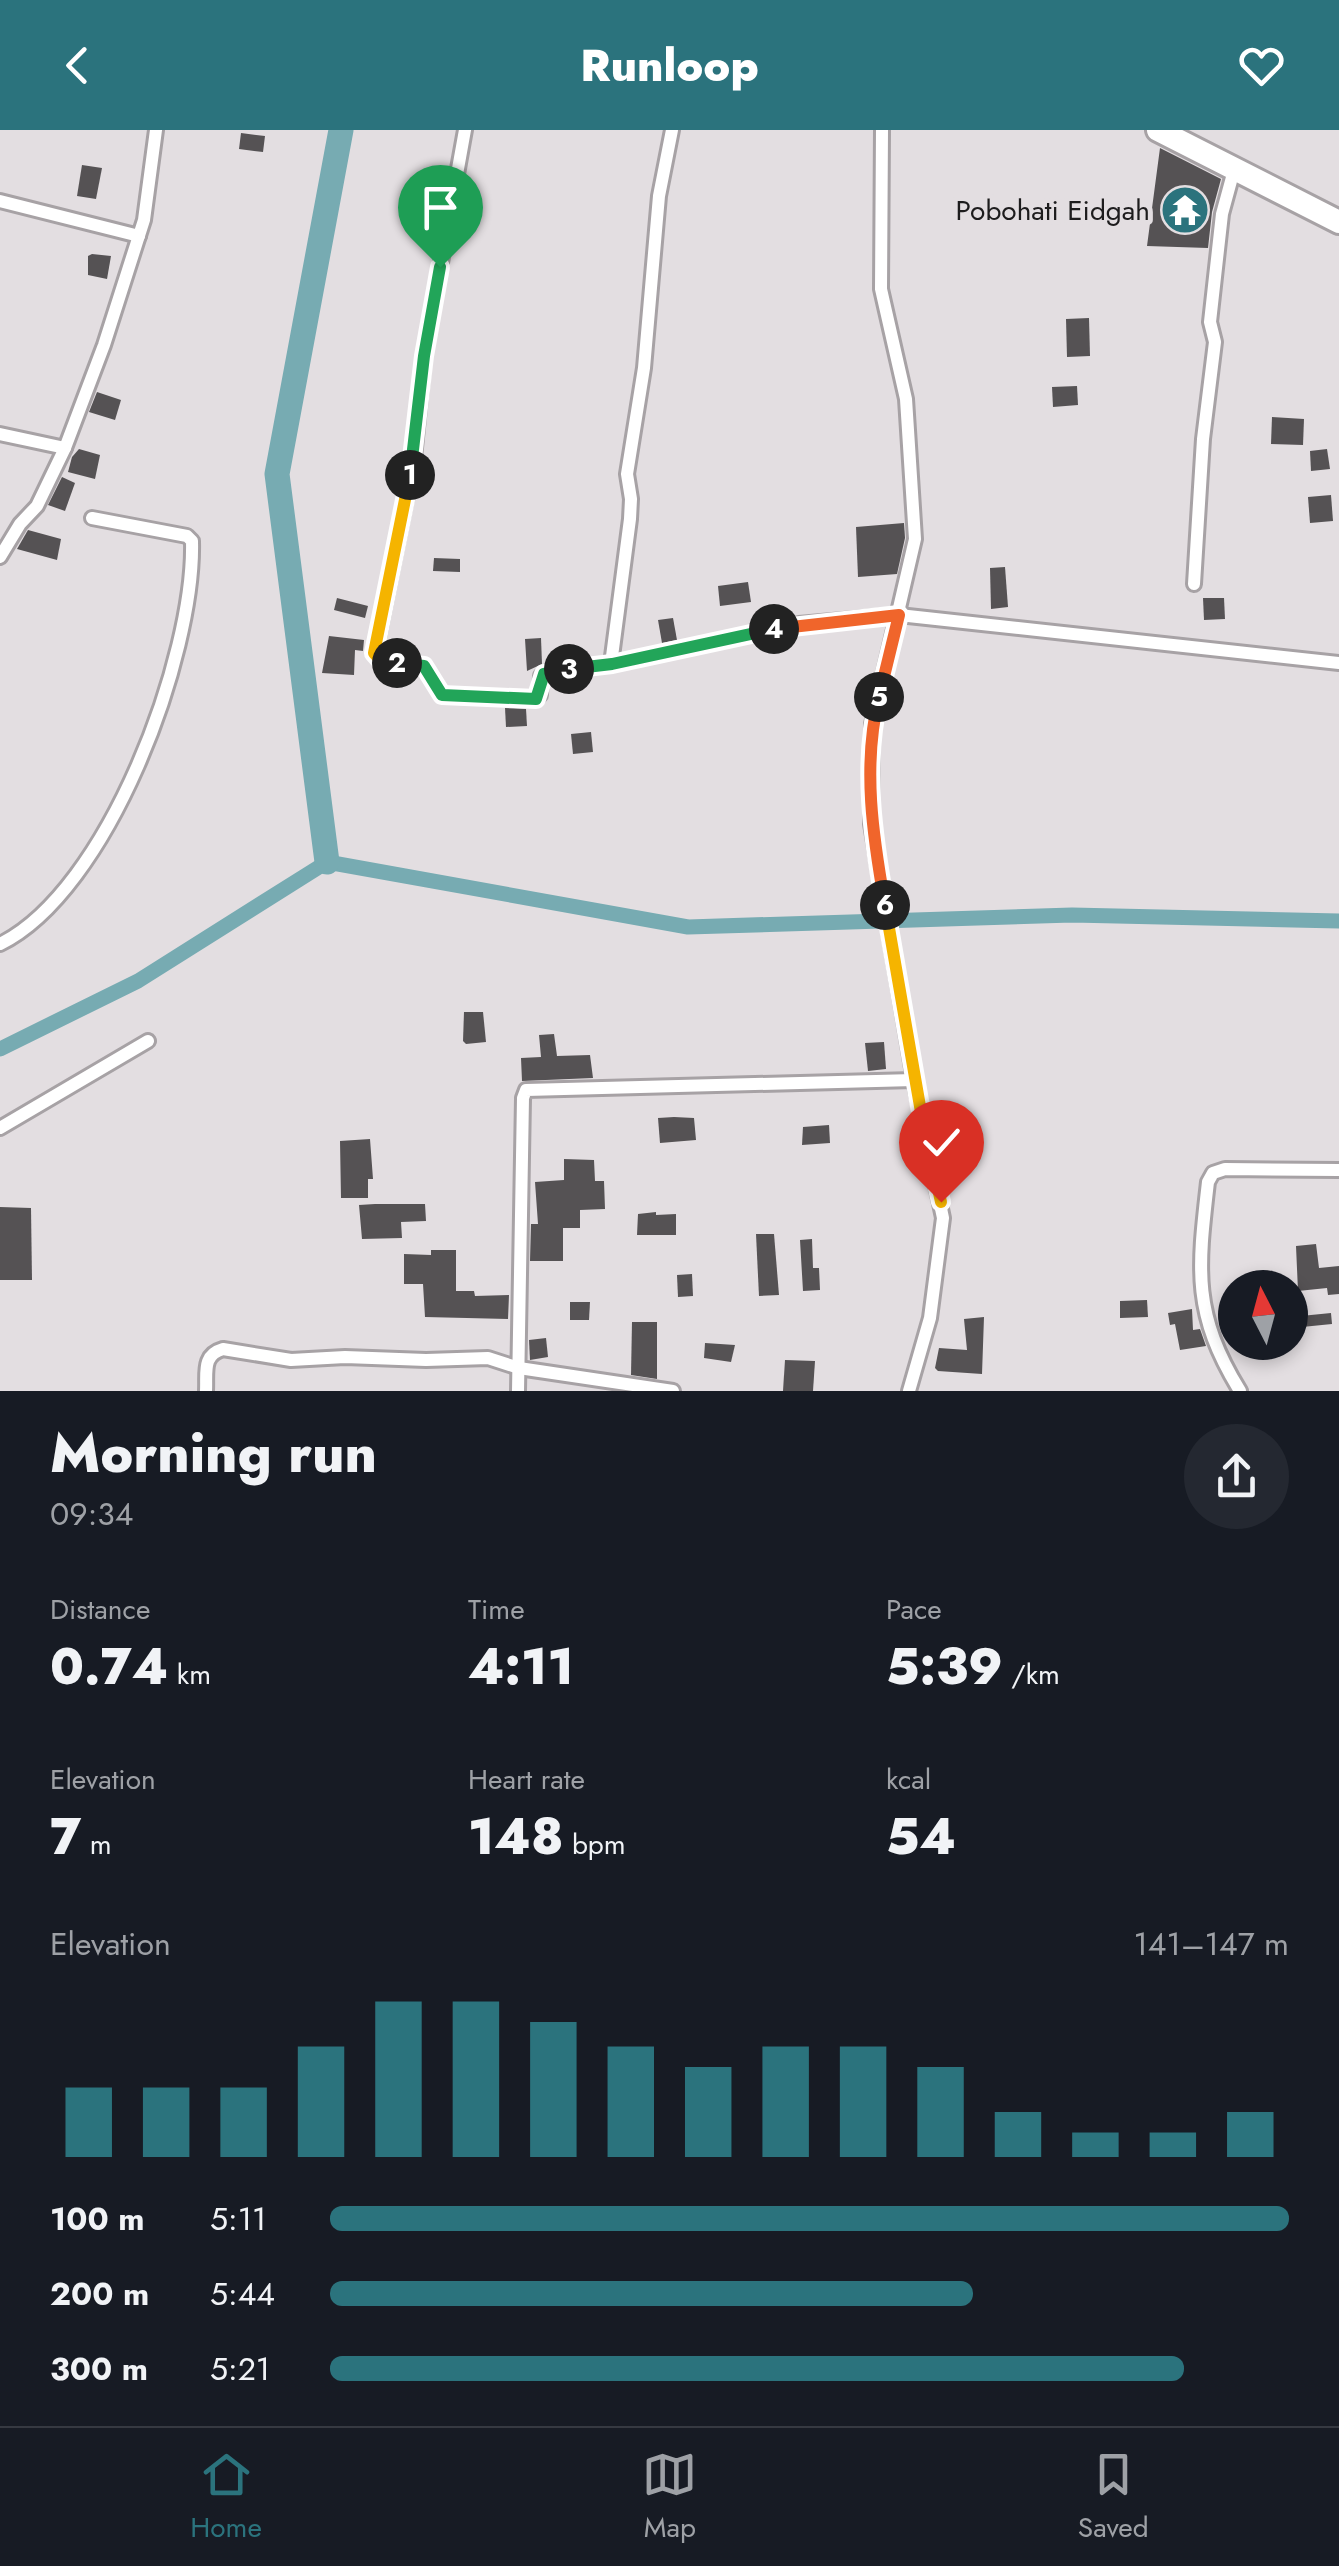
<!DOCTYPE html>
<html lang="en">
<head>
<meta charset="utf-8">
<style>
  body { margin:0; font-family:Jost,sans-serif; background:#242831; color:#f1f3f6; height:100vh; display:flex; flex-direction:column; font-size:38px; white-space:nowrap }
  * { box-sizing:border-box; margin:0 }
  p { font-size:32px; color:#9ea1a6 }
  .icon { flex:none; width:55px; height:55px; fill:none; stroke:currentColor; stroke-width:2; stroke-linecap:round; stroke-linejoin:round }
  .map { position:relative; height:1261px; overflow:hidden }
  .panel { display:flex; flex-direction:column; background:#171b24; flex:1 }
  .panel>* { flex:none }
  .needle { width:65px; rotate:354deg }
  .controls { position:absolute; left:1218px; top:1140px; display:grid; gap:20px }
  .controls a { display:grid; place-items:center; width:90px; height:90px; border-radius:50%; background:#171b24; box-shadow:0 5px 15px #0003; font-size:50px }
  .pin { position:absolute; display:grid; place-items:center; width:85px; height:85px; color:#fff; margin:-102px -42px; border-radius:50% 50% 50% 0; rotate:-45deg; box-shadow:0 0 10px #0007 }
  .pin .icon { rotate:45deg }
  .km { position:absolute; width:50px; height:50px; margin:-25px; border-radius:50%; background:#222; color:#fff; font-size:28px; line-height:50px; text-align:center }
  .round { display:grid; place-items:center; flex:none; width:105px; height:105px; border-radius:52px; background:#242831 }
  .headline { display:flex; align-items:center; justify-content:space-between; height:170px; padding:0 50px }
  h1 { font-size:55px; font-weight:800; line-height:75px }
  .figures { display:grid; grid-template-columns:repeat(3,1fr); gap:15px; height:170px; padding:10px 50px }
  .figures div { display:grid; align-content:center }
  .figures b { font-size:50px; font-weight:800 }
  .figures small { font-size:28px; font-weight:400 }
  .figures p { font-size:28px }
  .chart { height:280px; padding:20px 50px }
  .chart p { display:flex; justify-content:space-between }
  .chart svg { width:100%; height:180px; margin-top:10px; stroke:#2b737d; stroke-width:6 }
  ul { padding:0 50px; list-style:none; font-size:32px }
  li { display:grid; grid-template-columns:160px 120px 1fr; align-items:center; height:75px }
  li i { height:25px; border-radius:12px; background:#2b737d }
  header { display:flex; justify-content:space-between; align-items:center; height:130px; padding:0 50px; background:#2b737d; color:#fff; font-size:45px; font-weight:800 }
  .tabs { display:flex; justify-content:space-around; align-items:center; height:140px; border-top:2px solid #363941; background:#171b24; font-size:28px; color:#9ea1a6 }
  .tabs a { display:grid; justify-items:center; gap:5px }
  .tabs .selected { color:#2b737d }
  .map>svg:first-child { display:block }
</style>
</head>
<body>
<header><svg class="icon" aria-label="back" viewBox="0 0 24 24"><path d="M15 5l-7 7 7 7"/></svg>Runloop<svg class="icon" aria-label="heart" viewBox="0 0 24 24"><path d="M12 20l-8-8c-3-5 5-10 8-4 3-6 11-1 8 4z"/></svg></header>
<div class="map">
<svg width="1339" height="1261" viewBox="0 0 1339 1261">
  <rect width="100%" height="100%" fill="#e3dee1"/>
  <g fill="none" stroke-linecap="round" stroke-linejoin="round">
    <polyline stroke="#77abb2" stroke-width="15" points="0,919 138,851 327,732 688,797 1072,785 1339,791"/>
    <polyline stroke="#77abb2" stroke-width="25" points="327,732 277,344 341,0"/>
  </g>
  <g fill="#555254">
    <polygon points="241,3 265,6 263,22 239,19"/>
    <polygon points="1160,18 1221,49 1212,82 1208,118 1147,116"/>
    <polygon points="82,35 102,38 96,69 77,66"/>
    <polygon points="92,124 111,126 107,149 88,145 88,126"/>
    <polygon points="1089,188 1090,226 1067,227 1066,189"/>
    <polygon points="1077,256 1078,275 1053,277 1052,257"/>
    <polygon points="97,262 121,270 115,290 89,282"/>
    <polygon points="1272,287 1304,289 1303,315 1271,314"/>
    <polygon points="79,319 100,325 95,349 68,342 72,327"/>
    <polygon points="1327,319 1330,339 1311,341 1310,321"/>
    <polygon points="62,347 75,353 65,381 48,375"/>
    <polygon points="1331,365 1333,391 1310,393 1308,367"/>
    <polygon points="904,393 905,408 897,444 858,447 856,397"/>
    <polygon points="28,400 61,409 57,430 17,419"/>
    <polygon points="434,428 460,429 460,442 433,441"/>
    <polygon points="1005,437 1008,477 991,479 990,438"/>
    <polygon points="748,452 751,472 720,476 718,456"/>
    <polygon points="337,468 368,476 365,488 334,480"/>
    <polygon points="1203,468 1224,468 1225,489 1204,490"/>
    <polygon points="673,488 677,510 662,513 658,490"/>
    <polygon points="329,506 364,510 363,521 355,520 354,545 322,543"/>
    <polygon points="541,508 542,534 527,541 525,509"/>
    <polygon points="505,578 526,579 527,596 506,597"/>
    <polygon points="591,602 593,622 573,624 571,604"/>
    <polygon points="464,882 483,882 486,912 466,914 463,911"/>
    <polygon points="554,904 557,926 590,925 593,948 522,951 521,928 541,927 539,905"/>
    <polygon points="884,912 886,939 868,941 865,913"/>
    <polygon points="674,987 694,988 696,1010 660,1013 658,988"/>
    <polygon points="829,995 830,1013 802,1015 803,997"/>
    <polygon points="370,1009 373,1049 368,1049 368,1068 341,1068 340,1011"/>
    <polygon points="564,1029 594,1030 595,1051 604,1051 605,1079 580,1080 580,1098 563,1098 563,1131 530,1131 531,1094 538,1094 535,1052 564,1050"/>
    <polygon points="375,1074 425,1074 426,1091 401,1092 402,1108 362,1109 359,1075"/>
    <polygon points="0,1077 31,1078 32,1150 0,1150"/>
    <polygon points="656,1082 656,1085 676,1084 676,1105 637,1105 638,1084"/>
    <polygon points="756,1104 774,1104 779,1165 759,1166"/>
    <polygon points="812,1109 813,1138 819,1138 820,1160 803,1161 800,1110"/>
    <polygon points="1316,1114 1319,1138 1339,1136 1339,1164 1328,1165 1327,1158 1298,1161 1296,1116"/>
    <polygon points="431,1120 456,1120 456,1161 474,1161 475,1166 509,1165 508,1189 425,1187 423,1154 404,1154 404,1124 431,1125"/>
    <polygon points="692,1144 693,1166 678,1167 677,1145"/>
    <polygon points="1147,1170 1148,1187 1120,1188 1120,1171"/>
    <polygon points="570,1172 590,1172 589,1190 570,1190"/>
    <polygon points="1192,1179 1193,1200 1200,1199 1206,1216 1180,1220 1175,1194 1170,1195 1168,1183"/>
    <polygon points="1331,1183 1332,1194 1302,1197 1301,1186"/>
    <polygon points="984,1187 982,1244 938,1241 935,1238 939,1218 967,1220 964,1189"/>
    <polygon points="632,1192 657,1192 657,1249 631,1245"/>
    <polygon points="546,1208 548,1227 530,1230 529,1210"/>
    <polygon points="705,1213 735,1215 731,1232 704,1228"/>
    <polygon points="785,1230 815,1231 813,1261 783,1261"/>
  </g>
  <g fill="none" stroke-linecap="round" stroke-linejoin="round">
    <g stroke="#a7a2a5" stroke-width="18">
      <g id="street">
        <polyline points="465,0 424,227 414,328 375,523 382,532 424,536 442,565 536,569 540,565 541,546 549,542 611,534 799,494 899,485 1339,533"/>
        <polyline points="882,0 881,159 906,269 915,409 872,594 871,694 914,950 943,1088 930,1188 909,1261"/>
        <polyline points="0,71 139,106"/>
        <polyline points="0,304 65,318"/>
        <polyline points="0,427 20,394 37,376 65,318 104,215 144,90 156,0"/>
        <polyline points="1194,454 1203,309 1215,212 1210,192 1222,84 1234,40"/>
        <polyline points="611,534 630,389 631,369 627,344 644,238 659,66 672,0"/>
        <path d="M0,814C108,761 195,526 192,411L187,406L92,388"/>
        <polyline points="0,998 148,911"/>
        <path d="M206,1261C207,1242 202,1225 223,1219L291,1230L345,1227L426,1230L488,1228L519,1238L673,1261"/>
        <polyline points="518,1261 523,968 526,960 914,950"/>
        <path d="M1240,1261C1192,1183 1198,1139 1208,1052L1213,1043L1225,1039L1339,1040"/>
      </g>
    </g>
    <g stroke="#a7a2a5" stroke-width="28">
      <polyline id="highway" points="1158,0 1339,92"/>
    </g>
    <use href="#street" stroke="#fff" stroke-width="12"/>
    <use href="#highway" stroke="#fff" stroke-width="22"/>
  </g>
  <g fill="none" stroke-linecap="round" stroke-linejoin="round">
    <g stroke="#fff" stroke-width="20">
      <polyline id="split-1" points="410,345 424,226 440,137"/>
    </g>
    <g stroke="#fff" stroke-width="20">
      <polyline id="split-2" points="397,533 382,532 374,523 410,345"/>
    </g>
    <g stroke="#fff" stroke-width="20">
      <polyline id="split-3" points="397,533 424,536 442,565 536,569 544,544 569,539"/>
    </g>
    <g stroke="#fff" stroke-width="20">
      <polyline id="split-4" points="569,539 612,534 774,499"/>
    </g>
    <g stroke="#fff" stroke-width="20">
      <polyline id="split-5" points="774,499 899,485 879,567"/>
    </g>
    <g stroke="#fff" stroke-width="20">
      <path id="split-6" d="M879,567C862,636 873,707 885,775"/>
    </g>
    <g stroke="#fff" stroke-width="20">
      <polyline id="split-7" points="885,775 921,982"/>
    </g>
    <g stroke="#fff" stroke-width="20">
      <polyline id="split-8" points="921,982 941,1072"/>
    </g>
    <use href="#split-1" stroke="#22a559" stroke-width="12"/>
    <use href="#split-2" stroke="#f5b400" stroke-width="12"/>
    <use href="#split-3" stroke="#22a559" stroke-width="12"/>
    <use href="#split-4" stroke="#22a559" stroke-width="12"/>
    <use href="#split-5" stroke="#f0652b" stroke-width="12"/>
    <use href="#split-6" stroke="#f0652b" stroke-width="12"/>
    <use href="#split-7" stroke="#f5b400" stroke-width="12"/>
    <use href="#split-8" stroke="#f5b400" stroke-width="12"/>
  </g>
  <defs>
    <g id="temple-disc" transform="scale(2.5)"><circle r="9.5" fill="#2b737d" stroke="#e3dee1"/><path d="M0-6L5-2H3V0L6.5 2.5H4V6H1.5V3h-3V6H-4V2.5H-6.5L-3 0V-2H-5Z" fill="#fff"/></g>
  </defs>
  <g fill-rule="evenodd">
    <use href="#temple-disc" x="1185" y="80"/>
  </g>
  <g text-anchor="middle" stroke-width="10" stroke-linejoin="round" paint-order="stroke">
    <g font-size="28" fill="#1d1c1d" stroke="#e3dee1" text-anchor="end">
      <text x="1150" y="90">Pobohati Eidgah</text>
    </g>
  </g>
</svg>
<div class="controls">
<a><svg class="needle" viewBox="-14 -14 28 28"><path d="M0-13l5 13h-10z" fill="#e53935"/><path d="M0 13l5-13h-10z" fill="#9ea1a6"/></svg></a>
</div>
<div class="pin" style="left:440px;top:137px;background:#1e9e55"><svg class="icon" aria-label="arrive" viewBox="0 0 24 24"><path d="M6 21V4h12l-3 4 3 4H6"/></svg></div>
<div class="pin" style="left:941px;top:1072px;background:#d93025"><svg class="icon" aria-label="check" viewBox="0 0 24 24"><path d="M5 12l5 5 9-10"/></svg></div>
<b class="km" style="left:410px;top:345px">1</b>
<b class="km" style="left:397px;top:533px">2</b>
<b class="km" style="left:569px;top:539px">3</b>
<b class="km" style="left:774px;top:499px">4</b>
<b class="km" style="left:879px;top:567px">5</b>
<b class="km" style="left:885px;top:775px">6</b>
</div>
<section class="panel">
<div class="headline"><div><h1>Morning run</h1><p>09:34</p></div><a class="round"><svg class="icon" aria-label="share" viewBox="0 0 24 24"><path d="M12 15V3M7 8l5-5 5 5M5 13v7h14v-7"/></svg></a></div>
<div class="figures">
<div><p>Distance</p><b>0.74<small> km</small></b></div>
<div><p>Time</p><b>4:11</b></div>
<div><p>Pace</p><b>5:39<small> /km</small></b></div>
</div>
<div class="figures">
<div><p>Elevation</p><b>7<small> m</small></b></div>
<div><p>Heart rate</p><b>148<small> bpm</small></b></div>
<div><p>kcal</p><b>54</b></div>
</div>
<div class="chart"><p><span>Elevation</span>141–147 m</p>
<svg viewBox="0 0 160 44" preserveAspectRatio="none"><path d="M5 44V27M15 44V27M25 44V27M35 44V17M45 44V6M55 44V6M65 44V11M75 44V17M85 44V22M95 44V17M105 44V17M115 44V22M125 44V33M135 44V38M145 44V38M155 44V33"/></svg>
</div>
<ul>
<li><b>100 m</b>5:11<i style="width:100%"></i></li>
<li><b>200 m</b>5:44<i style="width:67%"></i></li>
<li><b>300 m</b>5:21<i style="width:89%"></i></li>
</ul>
</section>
<nav class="tabs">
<a class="selected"><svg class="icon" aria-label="home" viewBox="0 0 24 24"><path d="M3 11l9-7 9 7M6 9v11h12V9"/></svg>Home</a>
<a><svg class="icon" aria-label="map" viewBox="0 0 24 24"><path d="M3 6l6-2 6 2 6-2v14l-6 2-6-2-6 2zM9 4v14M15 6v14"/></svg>Map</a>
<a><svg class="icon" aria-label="saved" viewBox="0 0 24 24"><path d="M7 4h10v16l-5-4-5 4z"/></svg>Saved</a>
</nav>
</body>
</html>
